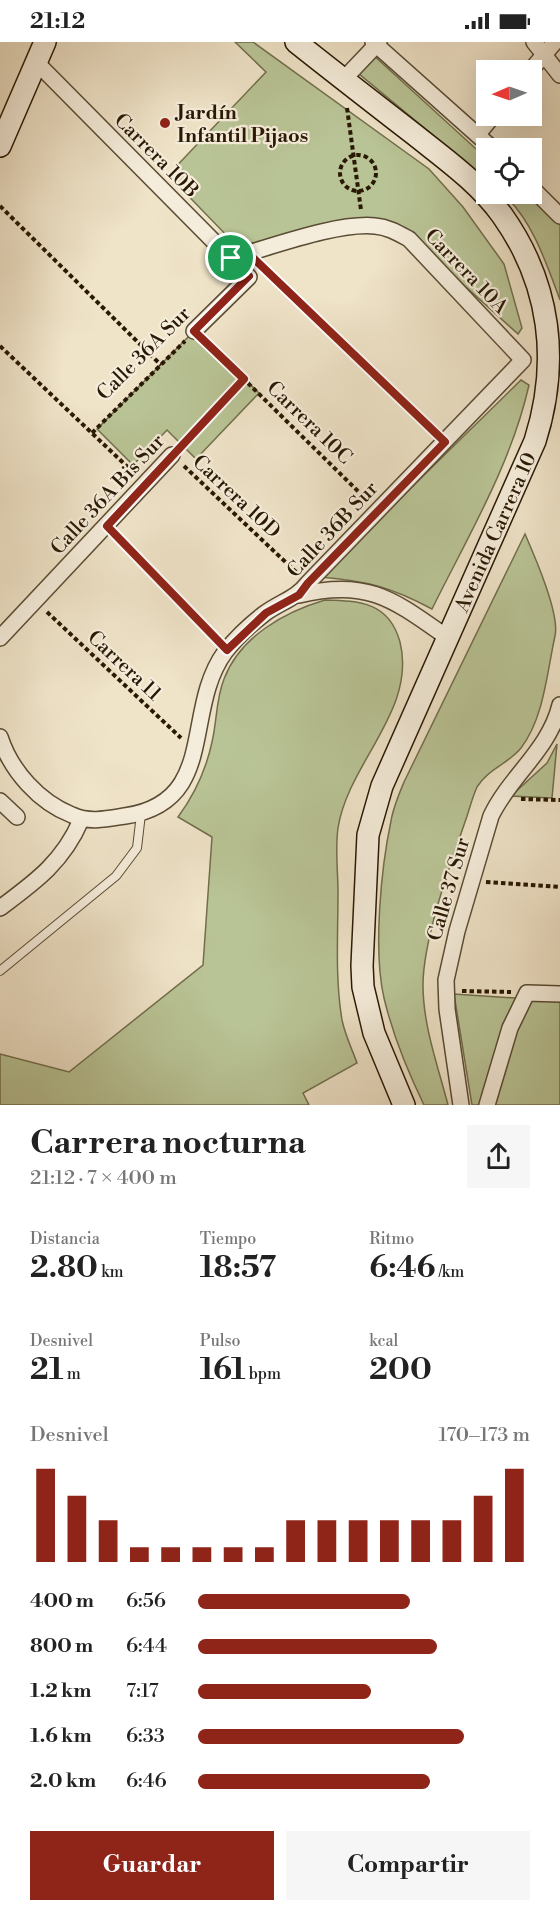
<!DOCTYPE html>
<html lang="es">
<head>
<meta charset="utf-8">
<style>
  body { margin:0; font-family:"Libre Bodoni",serif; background:#f6f6f6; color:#222; height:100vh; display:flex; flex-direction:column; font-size:22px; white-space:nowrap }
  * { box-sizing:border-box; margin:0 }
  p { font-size:20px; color:#767676 }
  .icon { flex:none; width:33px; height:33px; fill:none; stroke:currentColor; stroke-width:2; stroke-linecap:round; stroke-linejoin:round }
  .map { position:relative; height:1063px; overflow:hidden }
  .sheet { display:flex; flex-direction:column; background:#fff; flex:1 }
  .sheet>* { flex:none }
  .needle { width:39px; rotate:268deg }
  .tools { position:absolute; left:476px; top:18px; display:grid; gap:12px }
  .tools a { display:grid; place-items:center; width:66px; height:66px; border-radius:0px; background:#fff; box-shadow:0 6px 24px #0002; font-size:30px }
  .pin { position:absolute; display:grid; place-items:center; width:51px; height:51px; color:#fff; margin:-26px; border:3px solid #fff; border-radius:50%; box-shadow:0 2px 6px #0007 }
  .round { display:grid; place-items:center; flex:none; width:63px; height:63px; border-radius:0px; background:#f6f6f6 }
  .headline { display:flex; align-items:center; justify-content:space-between; height:102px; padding:0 30px }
  h1 { font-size:33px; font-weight:700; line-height:45px }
  .figures { display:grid; grid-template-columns:repeat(3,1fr); gap:9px; height:102px; padding:6px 30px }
  .figures div { display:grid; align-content:center }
  .figures b { font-size:30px; font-weight:700 }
  .figures small { font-size:16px; font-weight:400 }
  .figures p { font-size:16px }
  .chart { height:168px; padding:12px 30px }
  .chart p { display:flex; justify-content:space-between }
  .chart svg { width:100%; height:108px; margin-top:6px; stroke:#8f2418; stroke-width:6 }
  .button { display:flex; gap:12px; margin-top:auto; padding:12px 30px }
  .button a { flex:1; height:69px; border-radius:0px; background:#8f2418; color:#fff; font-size:24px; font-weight:700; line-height:69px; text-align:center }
  .button a+a { background:#f6f6f6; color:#222 }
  ul { padding:0 30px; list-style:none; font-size:20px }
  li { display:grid; grid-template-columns:96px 72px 1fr; align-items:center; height:45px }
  li i { height:15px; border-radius:8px; background:#8f2418 }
  .status { display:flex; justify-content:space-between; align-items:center; height:42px; padding:0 30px; background:#fff; direction:ltr }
  .status svg { height:16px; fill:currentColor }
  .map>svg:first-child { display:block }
</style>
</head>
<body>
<div class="status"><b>21:12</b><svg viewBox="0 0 49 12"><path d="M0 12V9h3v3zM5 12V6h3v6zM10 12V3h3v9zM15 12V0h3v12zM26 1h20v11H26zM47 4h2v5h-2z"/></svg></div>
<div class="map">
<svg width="560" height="1063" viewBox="0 0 560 1063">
  <rect width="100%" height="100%" fill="#efe3c8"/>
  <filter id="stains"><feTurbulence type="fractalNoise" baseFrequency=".00333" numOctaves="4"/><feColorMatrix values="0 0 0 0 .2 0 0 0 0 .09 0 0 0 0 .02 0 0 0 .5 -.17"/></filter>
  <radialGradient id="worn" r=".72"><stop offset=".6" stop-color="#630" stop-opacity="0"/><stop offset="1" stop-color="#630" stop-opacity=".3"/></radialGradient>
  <g fill="#b9c496" stroke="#716e4c" stroke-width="1.5">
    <path d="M235,0H253L429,127L463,165L504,222L522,286L518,292C487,264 455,235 423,207C415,199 403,184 392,180C343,165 261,213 232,199L168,133L266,30Z"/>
    <polygon points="371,11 486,116 486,137 358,31"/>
    <path d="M503,152H525L560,183V258C547,223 532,177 503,152Z"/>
    <polygon points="194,289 259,351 196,417 167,388 133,423 97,387"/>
    <path d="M521,338L529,343C511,423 468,494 432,567C391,545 367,539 320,535Z"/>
    <path d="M525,492C535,515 560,572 555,594C547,630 544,676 521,706C508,722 488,727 477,745C472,756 469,769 465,780C450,823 423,898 423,943C423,984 438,1024 448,1063H424C407,1028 393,994 384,956C373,909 381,826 391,779C393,766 399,752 404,740Z"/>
    <path d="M325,558C360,559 389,560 400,600C417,668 348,721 338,786C335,807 338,830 338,850C338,893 335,937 342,978C345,993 352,1007 357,1021L303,1051L309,1063H0V1012L69,1030L203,923L212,795L178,775C195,752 206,728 212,700C217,679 216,657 224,637C240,595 284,570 325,558Z"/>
    <polygon points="557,702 552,756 511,754 547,721"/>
    <polygon points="560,951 560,1063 472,1063 454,952 529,957"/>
  </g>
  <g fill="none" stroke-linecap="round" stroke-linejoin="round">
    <g stroke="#5a4b34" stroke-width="10">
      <polyline id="lane" points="0,929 116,834 137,806 141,772"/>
    </g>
    <g stroke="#5a4b34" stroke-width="18">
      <g id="street">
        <polyline points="373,0 492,106"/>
        <polyline points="534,0 560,33"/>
        <polyline points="36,20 249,235 194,289"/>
        <polyline points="531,28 555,0"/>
        <polyline points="343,38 379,0"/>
        <polyline points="478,92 493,74"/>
        <polyline points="531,145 560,174"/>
        <path d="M299,553C368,536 394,558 448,596"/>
        <polyline points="0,596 172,413"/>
        <path d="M0,695C11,729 39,760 72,773C89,781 107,777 125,774C219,760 182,669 225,610C236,596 251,582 264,572C280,560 296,557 308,541L523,318L409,197C398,191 388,185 375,184C337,180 269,206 231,216"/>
        <polyline points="0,759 17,775"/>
        <path d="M0,866C35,840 63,820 81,778"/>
        <path d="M461,1063L447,967L446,938L457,889L491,774C510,734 549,708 560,663"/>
        <polyline points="487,1063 510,986 527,951 560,952"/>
      </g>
    </g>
    <g stroke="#291803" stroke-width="24">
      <g id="secondary">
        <path d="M296,0C335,31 375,62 415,93C445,117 479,141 502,173C551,242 560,320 535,399L382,744L368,793L362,924L363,945L374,991L404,1063"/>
        <polyline points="0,104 45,0"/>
      </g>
    </g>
    <g stroke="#291803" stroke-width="4" stroke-dasharray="4.5 3" stroke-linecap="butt">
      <polyline points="347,66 361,168"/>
      <circle cx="358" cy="131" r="18"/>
      <polyline points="0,164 161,323"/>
      <polyline points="264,226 434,389"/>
      <polyline points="205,299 367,458"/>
      <polyline points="0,304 135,432"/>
      <polyline points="92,391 185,299"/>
      <polyline points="183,402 244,337"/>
      <polyline points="184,424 296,530"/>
      <polyline points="117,494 216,596"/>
      <polyline points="47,570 181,696"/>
      <polyline points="521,757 560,758"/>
      <polyline points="486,840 560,845"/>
      <polyline points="462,949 511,950"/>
    </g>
    <use href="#lane" stroke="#f5eddb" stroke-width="8"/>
    <use href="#street" stroke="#f5eddb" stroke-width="15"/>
    <use href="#secondary" stroke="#f5eddb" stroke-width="21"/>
  </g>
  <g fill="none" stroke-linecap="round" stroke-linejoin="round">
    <g stroke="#fff" stroke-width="12">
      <polygon id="route" points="248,211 445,400 308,541 299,553 266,571 227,608 107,484 244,337 194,289 249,234 231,216"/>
    </g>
    <use href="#route" stroke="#8f2418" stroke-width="8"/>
  </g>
  <circle fill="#8f2418" stroke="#f5eddb" stroke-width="2" cx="165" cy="81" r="6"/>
  <g text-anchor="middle" stroke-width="4.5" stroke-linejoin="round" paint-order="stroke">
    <g font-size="20" font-weight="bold" fill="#291803" stroke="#f5eddb" text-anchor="start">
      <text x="177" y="77">Jardín<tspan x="177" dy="23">Infantil Pijaos</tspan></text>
    </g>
    <g font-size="20" fill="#291803" stroke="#f5eddb">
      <text transform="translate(157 113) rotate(45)" y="7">Carrera 10B</text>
      <text transform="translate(467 229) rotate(46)" y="7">Carrera 10A</text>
      <text transform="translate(143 311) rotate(-45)" y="7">Calle 36A Sur</text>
      <text transform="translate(310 380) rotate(44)" y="7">Carrera 10C</text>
      <text transform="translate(107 452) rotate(-47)" y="7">Calle 36A Bis Sur</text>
      <text transform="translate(237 454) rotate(43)" y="7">Carrera 10D</text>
      <text transform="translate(332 487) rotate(-47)" y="7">Calle 36B Sur</text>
      <text transform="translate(495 490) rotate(-66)" y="7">Avenida Carrera 10</text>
      <text transform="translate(125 623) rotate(43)" y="7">Carrera 11</text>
      <text transform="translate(448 847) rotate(-74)" y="7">Calle 37 Sur</text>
    </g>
  </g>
  <rect width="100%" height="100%" filter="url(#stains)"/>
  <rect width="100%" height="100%" fill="url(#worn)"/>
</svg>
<div class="tools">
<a><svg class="needle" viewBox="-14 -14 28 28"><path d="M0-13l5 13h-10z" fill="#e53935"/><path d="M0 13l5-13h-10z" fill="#767676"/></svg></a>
<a><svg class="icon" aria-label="locate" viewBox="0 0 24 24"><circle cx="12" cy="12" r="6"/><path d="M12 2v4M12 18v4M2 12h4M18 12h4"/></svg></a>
</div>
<div class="pin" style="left:231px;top:216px;background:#1e9e55"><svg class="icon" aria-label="arrive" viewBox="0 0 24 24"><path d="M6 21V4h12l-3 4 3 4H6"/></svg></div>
</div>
<section class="sheet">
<div class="headline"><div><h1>Carrera nocturna</h1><p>21:12 · 7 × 400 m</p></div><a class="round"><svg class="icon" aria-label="share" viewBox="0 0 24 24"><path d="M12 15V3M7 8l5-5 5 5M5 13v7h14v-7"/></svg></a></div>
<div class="figures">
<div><p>Distancia</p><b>2.80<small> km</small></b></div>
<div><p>Tiempo</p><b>18:57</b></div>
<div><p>Ritmo</p><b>6:46<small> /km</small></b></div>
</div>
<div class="figures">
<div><p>Desnivel</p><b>21<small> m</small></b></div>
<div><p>Pulso</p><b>161<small> bpm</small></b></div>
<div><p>kcal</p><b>200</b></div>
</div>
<div class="chart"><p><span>Desnivel</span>170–173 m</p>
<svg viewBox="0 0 160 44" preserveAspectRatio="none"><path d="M5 44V6M15 44V17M25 44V27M35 44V38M45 44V38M55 44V38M65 44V38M75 44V38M85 44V27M95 44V27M105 44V27M115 44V27M125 44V27M135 44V27M145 44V17M155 44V6"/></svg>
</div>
<ul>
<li><b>400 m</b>6:56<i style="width:64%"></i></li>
<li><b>800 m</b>6:44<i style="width:72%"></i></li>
<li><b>1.2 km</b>7:17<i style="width:52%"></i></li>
<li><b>1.6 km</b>6:33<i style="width:80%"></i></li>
<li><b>2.0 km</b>6:46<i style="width:70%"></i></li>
</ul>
<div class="button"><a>Guardar</a><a>Compartir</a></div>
</section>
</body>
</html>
